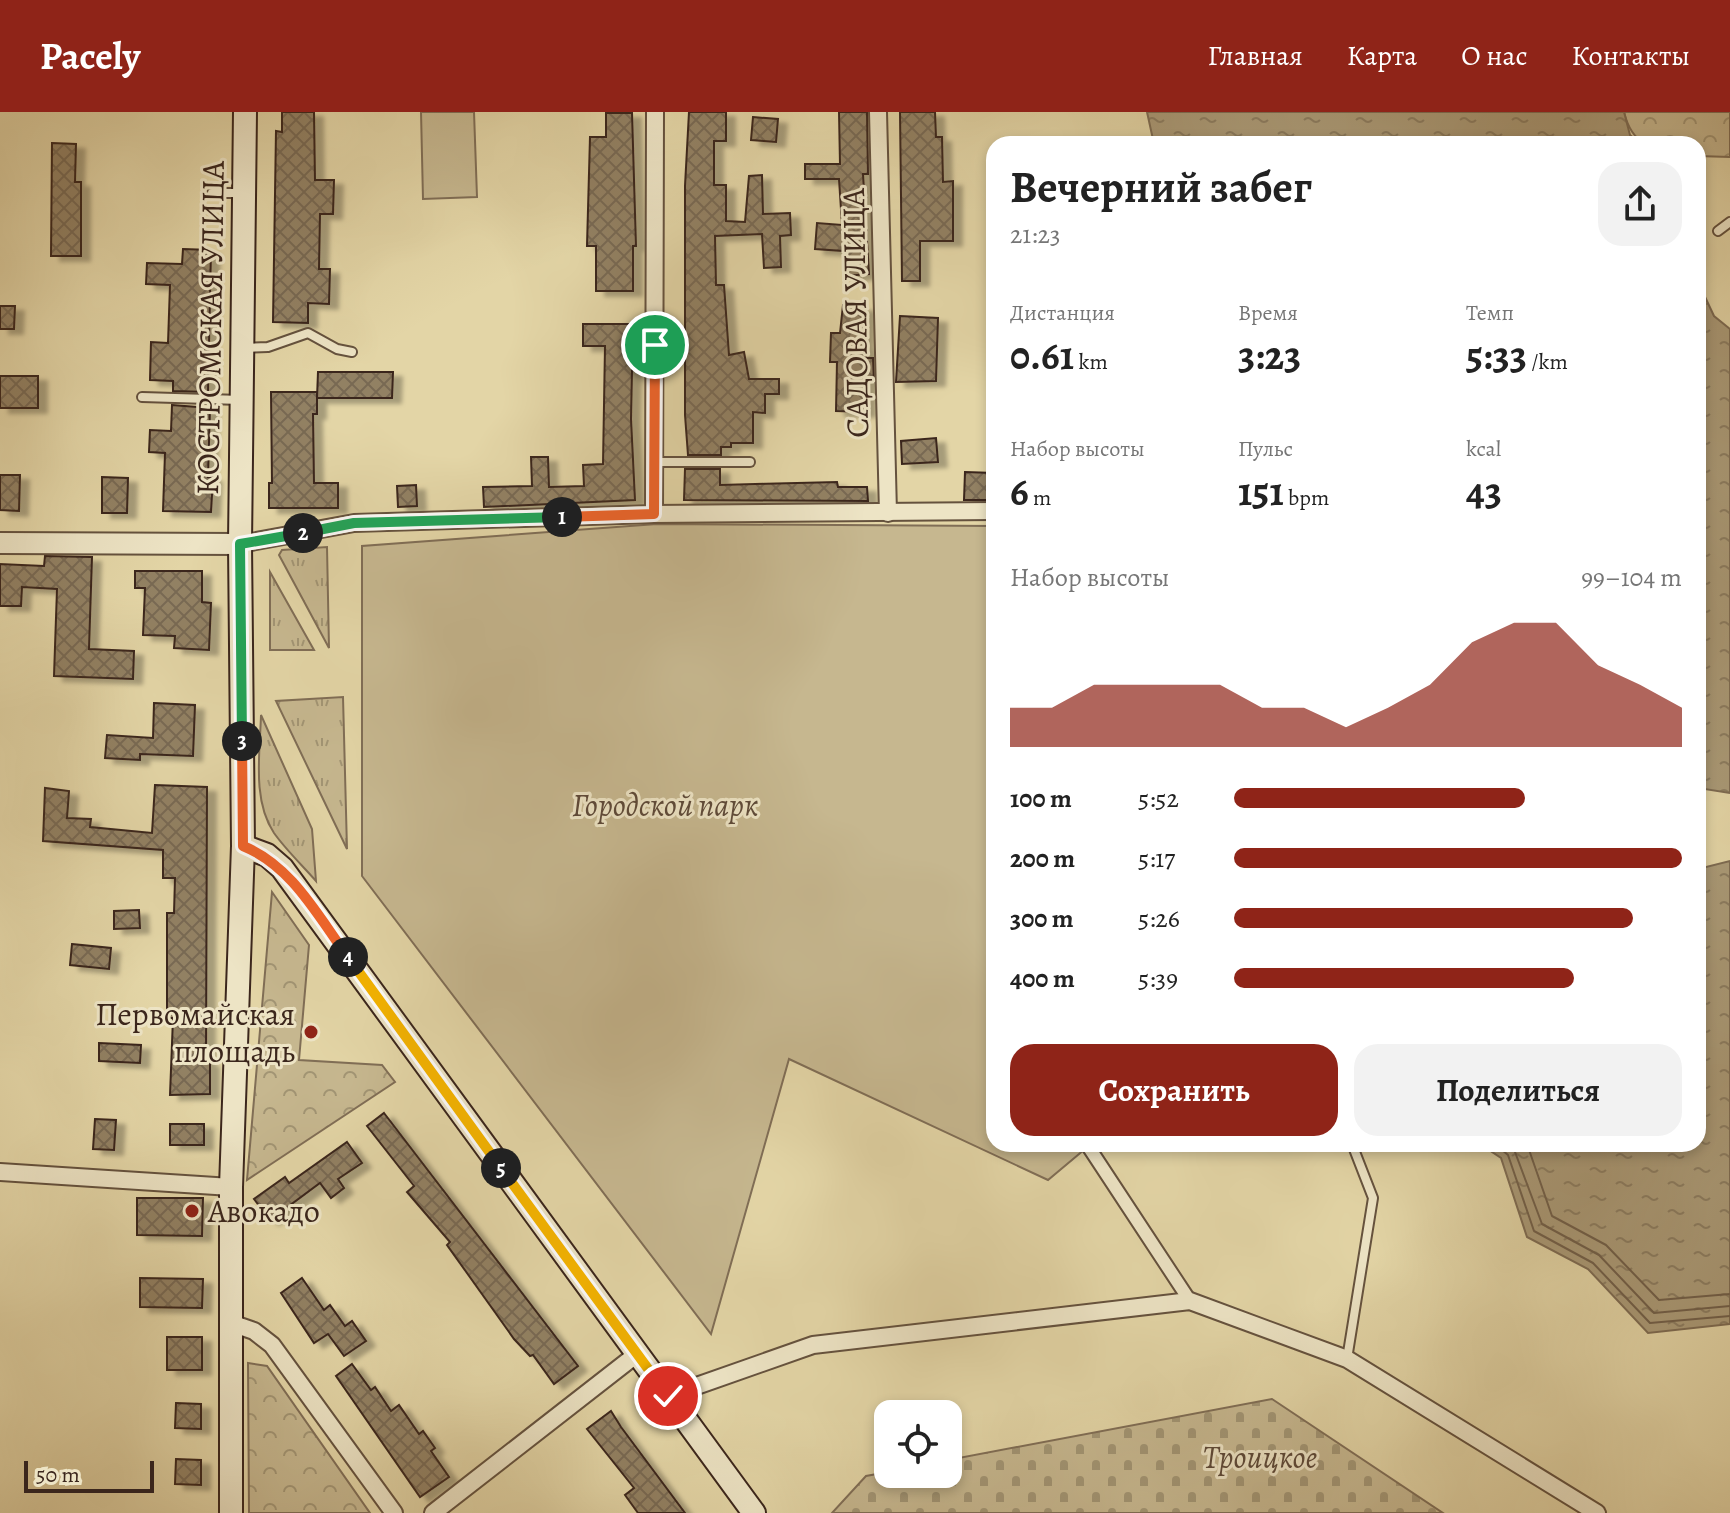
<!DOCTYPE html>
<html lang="ru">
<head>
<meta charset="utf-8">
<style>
  body { margin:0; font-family:Alegreya,serif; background:#f2f2f2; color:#222; height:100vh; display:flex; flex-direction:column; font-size:30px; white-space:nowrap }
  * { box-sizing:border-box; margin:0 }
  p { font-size:26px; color:#767676 }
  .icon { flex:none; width:44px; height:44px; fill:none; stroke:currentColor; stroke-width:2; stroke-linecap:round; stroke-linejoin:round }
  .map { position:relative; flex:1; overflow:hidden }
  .side { position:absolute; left:986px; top:24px; width:720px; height:1016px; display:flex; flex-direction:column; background:#fff; border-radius:24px; box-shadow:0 4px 12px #0003 }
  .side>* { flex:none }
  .buttons { position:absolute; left:874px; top:1288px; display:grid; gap:16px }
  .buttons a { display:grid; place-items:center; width:88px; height:88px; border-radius:16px; background:#fff; box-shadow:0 4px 12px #0003; font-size:40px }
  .scale { position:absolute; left:24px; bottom:20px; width:130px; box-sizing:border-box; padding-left:8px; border:4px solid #3b261c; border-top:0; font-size:22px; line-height:28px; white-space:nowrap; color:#3b261c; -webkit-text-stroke:6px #ede4c5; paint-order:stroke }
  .pin { position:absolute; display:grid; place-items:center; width:68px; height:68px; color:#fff; margin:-34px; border:4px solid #fff; border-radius:50%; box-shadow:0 2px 8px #0007 }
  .km { position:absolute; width:40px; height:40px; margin:-20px; border-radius:50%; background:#222; color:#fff; font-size:22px; line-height:40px; text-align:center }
  .round { display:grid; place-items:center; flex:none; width:84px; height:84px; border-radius:24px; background:#f2f2f2 }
  .summary { display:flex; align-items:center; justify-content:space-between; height:136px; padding:0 24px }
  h1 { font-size:44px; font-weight:600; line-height:60px }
  .stats { display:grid; grid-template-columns:repeat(3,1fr); gap:12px; height:136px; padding:8px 24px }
  .stats div { display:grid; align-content:center }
  .stats b { font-size:40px; font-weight:600 }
  .stats small { font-size:22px; font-weight:400 }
  .stats p { font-size:22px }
  .chart { height:224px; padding:16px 24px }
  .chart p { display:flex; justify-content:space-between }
  .chart svg { width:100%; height:144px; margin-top:8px; fill:#8f2418; opacity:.7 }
  .action { display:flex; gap:16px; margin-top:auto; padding:16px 24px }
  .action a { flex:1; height:92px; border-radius:24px; background:#8f2418; color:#fff; font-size:32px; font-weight:600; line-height:92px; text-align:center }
  .action a+a { background:#f2f2f2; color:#222 }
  ul { padding:0 24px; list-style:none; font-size:26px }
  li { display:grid; grid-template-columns:128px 96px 1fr; align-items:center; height:60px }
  li i { height:20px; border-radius:10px; background:#8f2418 }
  header { display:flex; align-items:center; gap:48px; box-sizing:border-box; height:112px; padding:0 40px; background:#8f2418; color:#fff }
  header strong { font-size:38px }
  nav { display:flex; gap:44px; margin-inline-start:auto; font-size:28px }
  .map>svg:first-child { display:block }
</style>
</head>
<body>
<header>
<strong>Pacely</strong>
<nav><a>Главная</a><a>Карта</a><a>О нас</a><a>Контакты</a></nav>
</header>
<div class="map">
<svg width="1730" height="1401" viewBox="0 0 1730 1401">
  <defs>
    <pattern id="grass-tufts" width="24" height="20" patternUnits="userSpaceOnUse" patternTransform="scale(2)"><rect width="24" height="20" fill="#c6b78f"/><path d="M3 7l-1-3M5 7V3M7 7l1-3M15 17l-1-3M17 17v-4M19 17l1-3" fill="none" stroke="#a29574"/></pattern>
    <pattern id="forest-crowns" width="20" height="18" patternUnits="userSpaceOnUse" patternTransform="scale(2)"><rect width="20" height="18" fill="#c6b78f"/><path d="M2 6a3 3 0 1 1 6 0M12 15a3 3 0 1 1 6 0" fill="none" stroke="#a29574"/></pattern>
    <pattern id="cemetery-stones" width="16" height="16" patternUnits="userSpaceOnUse" patternTransform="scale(2)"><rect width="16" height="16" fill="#c6b78f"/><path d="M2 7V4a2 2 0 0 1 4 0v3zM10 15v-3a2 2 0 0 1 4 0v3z" fill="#a29574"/></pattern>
    <pattern id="water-ripples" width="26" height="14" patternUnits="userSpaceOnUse" patternTransform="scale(2)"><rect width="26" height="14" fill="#aa9a77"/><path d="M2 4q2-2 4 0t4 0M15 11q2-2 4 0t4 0" fill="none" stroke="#8c7d61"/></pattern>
    <pattern id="building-cross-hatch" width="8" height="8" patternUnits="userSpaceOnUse" patternTransform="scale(2)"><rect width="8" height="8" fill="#928164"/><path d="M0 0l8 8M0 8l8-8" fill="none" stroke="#786952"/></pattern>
    <filter id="shadow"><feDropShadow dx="9" dy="5" stdDeviation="2" flood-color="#0004"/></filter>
  </defs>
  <rect width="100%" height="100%" fill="#e3d5a6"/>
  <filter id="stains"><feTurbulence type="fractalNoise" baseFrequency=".0025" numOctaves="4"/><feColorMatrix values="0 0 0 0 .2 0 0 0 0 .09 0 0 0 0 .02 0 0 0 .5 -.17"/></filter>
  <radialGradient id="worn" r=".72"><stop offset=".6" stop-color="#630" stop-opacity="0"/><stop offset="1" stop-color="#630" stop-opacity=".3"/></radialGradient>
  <g fill="url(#grass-tufts)" stroke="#806e56" stroke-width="2">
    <polygon points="327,435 329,536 279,443 282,438"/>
    <polygon points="270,460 314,538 270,538"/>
    <polygon points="343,585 347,737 276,589"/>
    <path d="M261,603L312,717L316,769C302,753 286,738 274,721C252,688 260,641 261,603Z"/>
  </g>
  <g fill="url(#forest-crowns)" stroke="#806e56" stroke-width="2">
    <path d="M1624,0H1730V45L1698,44V32C1660,32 1635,44 1624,0Z"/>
    <polygon points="272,780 309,833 299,948 382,953 395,970 247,1068"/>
    <polygon points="248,1251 267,1254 370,1401 249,1401"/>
  </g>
  <polygon fill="url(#cemetery-stones)" stroke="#806e56" stroke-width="2" points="1272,1287 1443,1401 832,1401 866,1364 888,1360 948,1362 948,1348"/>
  <g fill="#c6b78f" stroke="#806e56" stroke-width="2">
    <polygon points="421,0 474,0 477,85 423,87"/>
    <polygon points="657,412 994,414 994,1032 1091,1032 1048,1068 789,947 711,1222 362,764 362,434"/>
  </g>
  <g fill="url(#water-ripples)" stroke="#7e6c53" stroke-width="2">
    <polygon points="1147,0 1624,0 1630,23 1641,32 1154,32"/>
    <polygon points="1698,170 1714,204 1730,217 1730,681 1698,676"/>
    <polygon points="1730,749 1730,1212 1648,1221 1588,1157 1527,1125 1501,1046 1480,1032 1698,1032 1698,757"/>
  </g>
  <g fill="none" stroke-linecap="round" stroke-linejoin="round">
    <g stroke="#72604a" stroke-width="2">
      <polyline points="1495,1032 1508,1043 1534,1119 1593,1151 1650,1211 1730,1204"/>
      <polyline points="1512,1032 1542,1112 1599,1143 1654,1201 1730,1194"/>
      <polyline points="1527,1032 1552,1104 1606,1133 1659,1188 1730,1182"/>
    </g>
  </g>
  <g fill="url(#building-cross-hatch)" stroke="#3b261c" stroke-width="2" filter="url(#shadow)">
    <polygon points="282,0 314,0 315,68 334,68 333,102 320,102 319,157 330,157 329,192 308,191 308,211 273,210 276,19 282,20"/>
    <polygon points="689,0 726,0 726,29 714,29 714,73 726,73 726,109 745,110 749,64 762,63 763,102 790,101 791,123 780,124 781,155 764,156 762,122 715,124 716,173 724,173 729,243 744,240 749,267 779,267 779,282 765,282 765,301 753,300 753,331 731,331 731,335 721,335 721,343 688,343 685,303 685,74"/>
    <polygon points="839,0 867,0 868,62 863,62 869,162 845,164 843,139 815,137 817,111 842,113 839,67 805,67 805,52 840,52"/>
    <polygon points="900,0 935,0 936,25 942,25 943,70 953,69 953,129 920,129 920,169 902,169"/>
    <polygon points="606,1 632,1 636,134 633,134 633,179 596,179 596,134 587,134 590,25 606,25"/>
    <polygon points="753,5 778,7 776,30 751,28"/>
    <polygon points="52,31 76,32 75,70 81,70 81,144 51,144"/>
    <polygon points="183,137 211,138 208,280 173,279 173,269 150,268 151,230 168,231 170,173 146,172 147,151 182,152"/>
    <polygon points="843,193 867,195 864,234 867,234 866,246 873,246 874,270 867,270 866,300 836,299 837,250 830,250 831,221 840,221"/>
    <polygon points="0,194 15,194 14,217 0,217"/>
    <polygon points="900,204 938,206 936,269 896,270"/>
    <polygon points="583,212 633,212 631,307 635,388 484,395 483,375 532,374 531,345 548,345 549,375 584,374 583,353 603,352 605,234 583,234"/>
    <polygon points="318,260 393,260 392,286 317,286"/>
    <rect x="0" y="264" width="38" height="32"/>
    <polygon points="271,280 317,280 317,302 313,302 314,371 338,371 338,396 269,396 269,371 272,371"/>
    <polygon points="172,293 210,296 208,365 213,365 211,400 163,399 165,341 149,340 150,318 171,319"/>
    <polygon points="936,326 938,350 902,352 901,329"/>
    <polygon points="685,357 720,357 720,373 837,370 838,375 867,375 868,389 684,388"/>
    <polygon points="965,360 994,361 994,388 964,388"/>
    <polygon points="0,363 20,363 19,399 0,398"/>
    <polygon points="102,365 128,366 127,401 102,401"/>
    <polygon points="416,373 417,394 398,395 397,374"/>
    <polygon points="45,444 92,445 89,537 134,539 133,567 54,564 57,477 22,475 21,494 0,494 0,452 44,454"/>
    <polygon points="135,459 202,459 202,490 211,491 209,538 174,536 175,524 143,523 145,476 135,476"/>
    <polygon points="154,591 195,593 193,644 140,642 140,648 105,646 107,623 153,626"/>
    <polygon points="155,673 207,675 206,950 210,950 210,982 170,983 173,906 167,906 167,801 174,801 175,766 163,766 163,738 43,729 45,676 69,679 67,706 91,707 90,715 152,721"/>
    <polygon points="139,798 140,816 114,817 114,799"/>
    <polygon points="72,832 111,836 109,857 70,853"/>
    <polygon points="99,931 141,933 140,951 99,949"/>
    <polygon points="384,1001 578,1254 554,1272 533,1243 530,1244 514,1227 447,1133 450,1130 407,1080 414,1074 367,1014"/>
    <polygon points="95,1007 116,1008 114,1038 93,1037"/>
    <rect x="170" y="1012" width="34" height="21"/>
    <polygon points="347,1030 362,1051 338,1067 344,1076 331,1086 320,1071 270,1108 254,1087 285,1065 289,1071"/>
    <polygon points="137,1086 203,1086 202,1124 137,1123"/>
    <polygon points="140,1166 203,1167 202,1196 140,1195"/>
    <polygon points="302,1166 324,1198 330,1193 345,1214 352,1209 366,1229 344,1244 328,1222 314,1231 281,1181"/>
    <rect x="167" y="1225" width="35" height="33"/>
    <polygon points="352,1252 371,1278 375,1275 391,1299 399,1293 419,1322 423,1319 435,1336 431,1339 449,1365 420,1385 336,1264"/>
    <polygon points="176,1291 201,1292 201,1317 175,1316"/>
    <polygon points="611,1299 621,1315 685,1401 638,1401 625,1383 634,1376 587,1317"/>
    <polygon points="176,1347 201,1348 201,1373 175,1372"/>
  </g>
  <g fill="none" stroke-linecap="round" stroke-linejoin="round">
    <g stroke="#65523e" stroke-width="12">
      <g id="service">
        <polyline points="212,81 244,81"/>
        <polyline points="1718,119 1730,110"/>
        <polyline points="243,236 268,235 308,221 337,237 352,240"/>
        <polyline points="142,285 241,288"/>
        <polyline points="654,350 750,350"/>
        <polyline points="1347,1247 1373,1086 1352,1032"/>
      </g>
    </g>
    <g stroke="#65523e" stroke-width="16">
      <polyline id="pedestrian" points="1088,1034 1190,1189"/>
    </g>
    <g stroke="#65523e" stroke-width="20">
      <g id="minor">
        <polyline points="878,0 888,401"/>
        <polyline points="654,402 655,0"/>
        <polyline points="240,432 354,411 654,402 994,399"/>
        <polyline points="0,1060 231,1075"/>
        <polyline points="231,1211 254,1219 272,1233 394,1401"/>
        <polyline points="668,1284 813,1233 1190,1189 1347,1247 1597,1401"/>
        <polyline points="433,1401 637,1242"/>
      </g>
    </g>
    <g stroke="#65523e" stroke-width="24">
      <polyline id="tertiary" points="0,431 240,432"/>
    </g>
    <g stroke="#3b261c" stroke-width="26">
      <g id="secondary">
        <polyline points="243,734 267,743 282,756 754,1401"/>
        <polyline points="231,1401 231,1075 243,734 240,432 245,0"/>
      </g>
    </g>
    <use href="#service" stroke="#ede4c5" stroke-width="8"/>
    <use href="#pedestrian" stroke="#ede4c5" stroke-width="12"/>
    <use href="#minor" stroke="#ede4c5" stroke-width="16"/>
    <use href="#tertiary" stroke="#ede4c5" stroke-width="20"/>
    <use href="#secondary" stroke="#ede4c5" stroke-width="22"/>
  </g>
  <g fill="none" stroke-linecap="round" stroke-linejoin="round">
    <g stroke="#fff" stroke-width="16">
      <polyline id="split-1" points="562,405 654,402 655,233"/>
    </g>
    <g stroke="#fff" stroke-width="16">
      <polyline id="split-2" points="303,421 354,411 562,405"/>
    </g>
    <g stroke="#fff" stroke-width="16">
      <polyline id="split-3" points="242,629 240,432 303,421"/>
    </g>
    <g stroke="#fff" stroke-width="16">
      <path id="split-4" d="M242,629L243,734C292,754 317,803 348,845"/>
    </g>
    <g stroke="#fff" stroke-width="16">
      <polyline id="split-5" points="348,845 501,1056"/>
    </g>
    <g stroke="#fff" stroke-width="16">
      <polyline id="split-6" points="501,1056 668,1284"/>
    </g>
    <use href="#split-1" stroke="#f0652b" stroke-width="10"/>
    <use href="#split-2" stroke="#22a559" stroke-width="10"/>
    <use href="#split-3" stroke="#22a559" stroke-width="10"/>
    <use href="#split-4" stroke="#f0652b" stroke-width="10"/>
    <use href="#split-5" stroke="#f5b400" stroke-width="10"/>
    <use href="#split-6" stroke="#f5b400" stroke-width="10"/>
  </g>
  <g fill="#8f2418" stroke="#ede4c5" stroke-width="3">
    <circle cx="311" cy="920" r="8"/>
    <circle cx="192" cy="1099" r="8"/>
  </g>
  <g text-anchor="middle" stroke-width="6" stroke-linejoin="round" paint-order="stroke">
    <g font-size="32" fill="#3b261c" stroke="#ede4c5">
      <text transform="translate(855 201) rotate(-91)" y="11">САДОВАЯ УЛИЦА</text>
      <text transform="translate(210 216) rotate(-89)" y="11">КОСТРОМСКАЯ УЛИЦА</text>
    </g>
    <g font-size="32" font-style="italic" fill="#5e4a39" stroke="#ede4c5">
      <text x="665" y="704">Городской парк</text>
      <text x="1260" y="1356">Троицкое</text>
    </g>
    <g font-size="32" fill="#3b261c" stroke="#ede4c5" text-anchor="end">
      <text x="295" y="913">Первомайская<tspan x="295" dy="37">площадь</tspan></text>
      <text x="208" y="1110" text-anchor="start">Авокадо</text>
    </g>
  </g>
  <rect width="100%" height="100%" filter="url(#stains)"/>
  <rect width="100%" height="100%" fill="url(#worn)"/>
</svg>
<div class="buttons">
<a><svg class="icon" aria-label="locate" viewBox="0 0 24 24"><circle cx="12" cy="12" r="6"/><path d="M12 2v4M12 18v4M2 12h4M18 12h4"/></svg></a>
</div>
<div class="scale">50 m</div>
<div class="pin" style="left:655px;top:233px;background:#1e9e55"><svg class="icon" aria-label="arrive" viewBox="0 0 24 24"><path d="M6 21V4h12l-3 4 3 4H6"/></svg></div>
<div class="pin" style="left:668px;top:1284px;background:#d93025"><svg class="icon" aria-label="check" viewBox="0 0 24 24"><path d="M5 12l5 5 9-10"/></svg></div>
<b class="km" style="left:562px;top:405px">1</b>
<b class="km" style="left:303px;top:421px">2</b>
<b class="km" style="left:242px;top:629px">3</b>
<b class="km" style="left:348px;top:845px">4</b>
<b class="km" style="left:501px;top:1056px">5</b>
<section class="side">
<div class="summary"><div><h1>Вечерний забег</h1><p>21:23</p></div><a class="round"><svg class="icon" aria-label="share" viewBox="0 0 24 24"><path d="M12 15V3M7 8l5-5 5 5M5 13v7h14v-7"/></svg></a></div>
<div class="stats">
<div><p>Дистанция</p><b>0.61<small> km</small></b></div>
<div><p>Время</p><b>3:23</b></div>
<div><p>Темп</p><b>5:33<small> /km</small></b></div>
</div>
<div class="stats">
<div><p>Набор высоты</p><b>6<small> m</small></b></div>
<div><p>Пульс</p><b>151<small> bpm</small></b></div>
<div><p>kcal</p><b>43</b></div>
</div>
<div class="chart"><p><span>Набор высоты</span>99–104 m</p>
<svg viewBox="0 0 160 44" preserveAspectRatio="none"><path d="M0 44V32L10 32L20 25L30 25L40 25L50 25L60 32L70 32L80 38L90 32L100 25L110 12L120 6L130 6L140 19L150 25L160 32V44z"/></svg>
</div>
<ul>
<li><b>100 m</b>5:52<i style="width:65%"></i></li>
<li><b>200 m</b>5:17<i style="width:100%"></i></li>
<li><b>300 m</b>5:26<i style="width:89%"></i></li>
<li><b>400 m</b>5:39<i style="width:76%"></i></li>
</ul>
<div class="action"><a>Сохранить</a><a>Поделиться</a></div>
</section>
</div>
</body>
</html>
